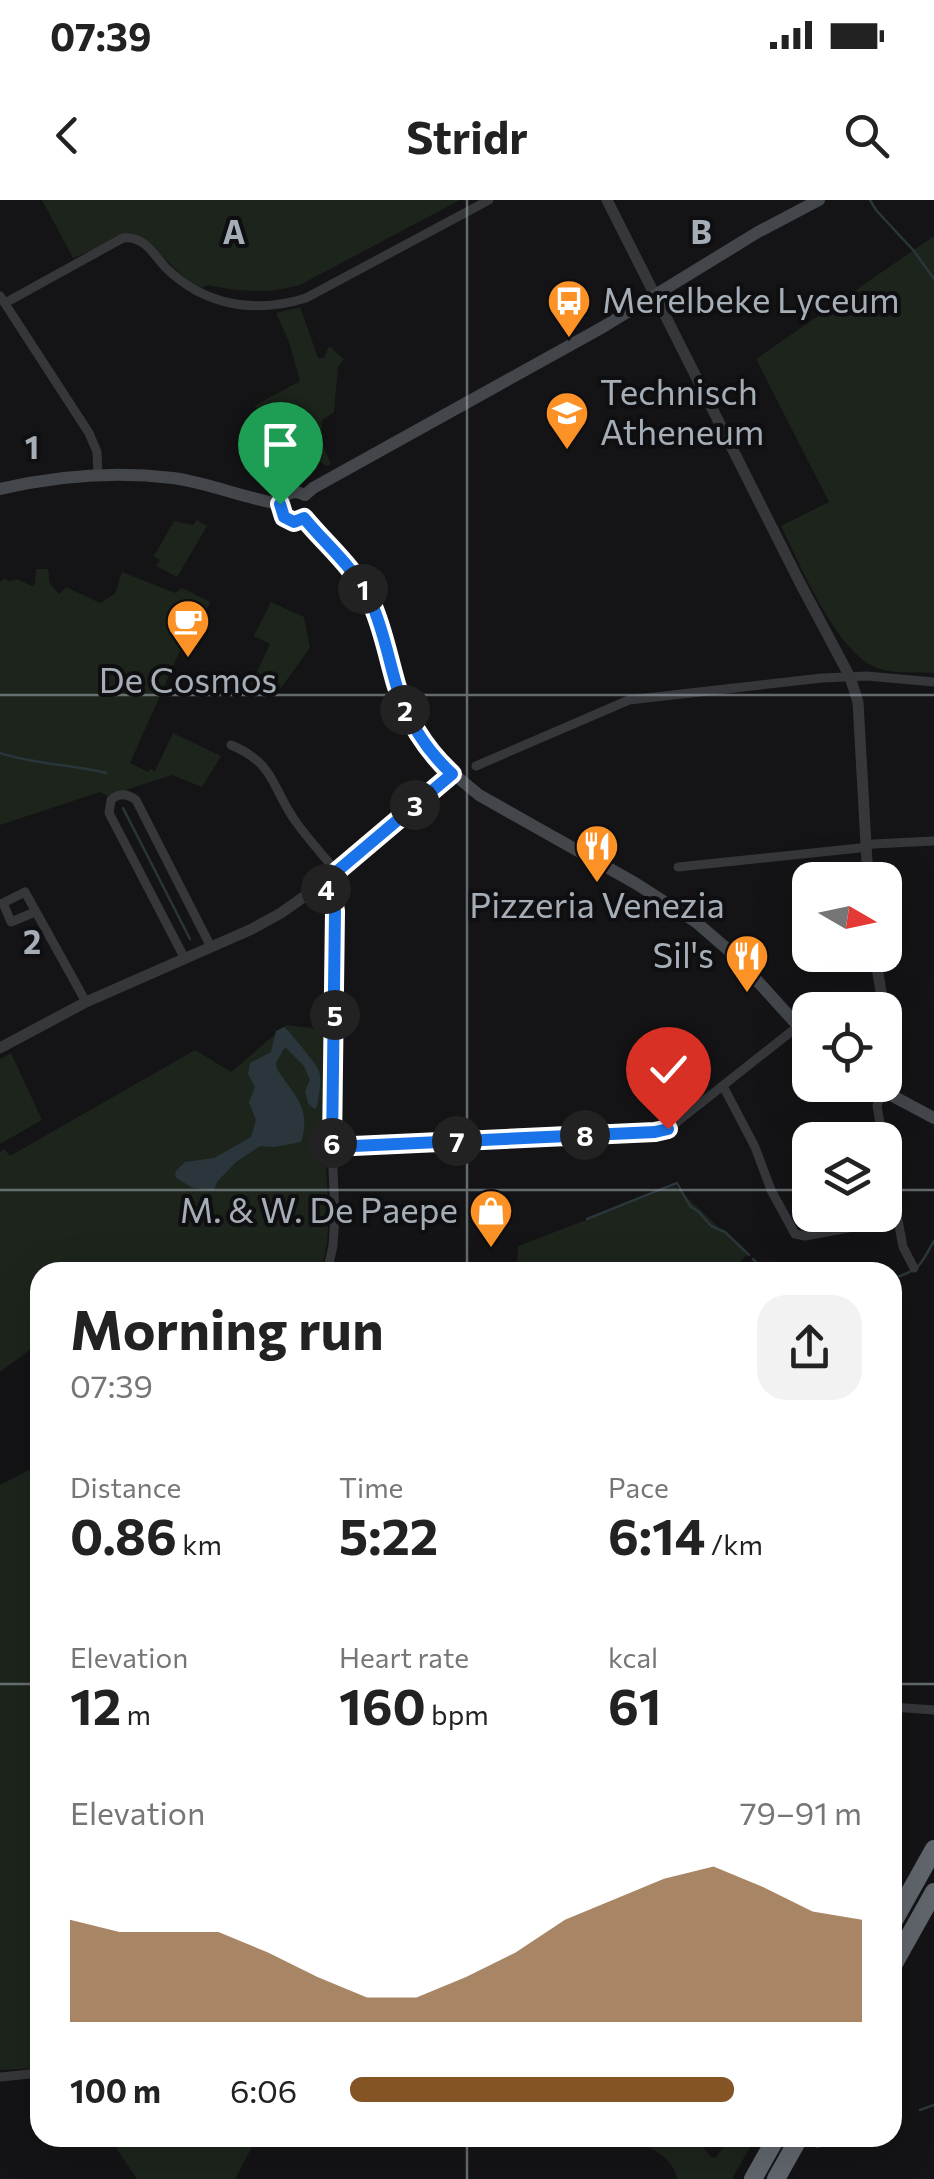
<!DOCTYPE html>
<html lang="en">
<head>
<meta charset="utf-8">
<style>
  body { margin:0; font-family:Commissioner,sans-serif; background:#f2f2f2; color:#222; height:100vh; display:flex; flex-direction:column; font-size:38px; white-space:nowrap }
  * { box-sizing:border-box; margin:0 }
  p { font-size:32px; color:#767676 }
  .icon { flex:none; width:55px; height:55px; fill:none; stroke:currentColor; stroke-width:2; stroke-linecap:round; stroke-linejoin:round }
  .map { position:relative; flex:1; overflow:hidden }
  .drawer { position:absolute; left:30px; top:1062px; width:872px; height:885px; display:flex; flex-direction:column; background:#fff; border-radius:30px; box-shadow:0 10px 40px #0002 }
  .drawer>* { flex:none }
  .needle { width:65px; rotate:99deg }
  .buttons { position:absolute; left:792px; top:662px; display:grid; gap:20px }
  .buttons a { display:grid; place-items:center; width:110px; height:110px; border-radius:20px; background:#fff; box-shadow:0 10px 40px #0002; font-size:50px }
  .pin { position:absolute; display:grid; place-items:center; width:85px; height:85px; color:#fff; margin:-102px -42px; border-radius:50% 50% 50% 0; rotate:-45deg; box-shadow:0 0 10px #0007 }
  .pin .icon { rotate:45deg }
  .km { position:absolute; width:50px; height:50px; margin:-25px; border-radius:50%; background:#222; color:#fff; font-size:28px; line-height:50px; text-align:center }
  .round { display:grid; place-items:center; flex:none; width:105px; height:105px; border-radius:30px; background:#f2f2f2 }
  .overview { display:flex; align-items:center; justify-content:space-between; height:170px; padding:0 40px }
  h1 { font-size:55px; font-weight:700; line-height:75px }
  .metrics { display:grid; grid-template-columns:repeat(3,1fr); gap:15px; height:170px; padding:10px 40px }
  .metrics div { display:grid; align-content:center }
  .metrics b { font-size:50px; font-weight:700 }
  .metrics small { font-size:28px; font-weight:400 }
  .metrics p { font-size:28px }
  .chart { height:280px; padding:20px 40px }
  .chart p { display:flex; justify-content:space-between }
  .chart svg { width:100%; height:180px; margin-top:10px; fill:#845424; opacity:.7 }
  ul { padding:0 40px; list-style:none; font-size:32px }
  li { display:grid; grid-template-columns:160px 120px 1fr; align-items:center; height:75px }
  li i { height:25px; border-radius:12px; background:#845424 }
  .status { display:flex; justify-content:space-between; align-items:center; height:70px; padding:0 50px; background:#fff; direction:ltr }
  .status svg { height:28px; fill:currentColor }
  header { display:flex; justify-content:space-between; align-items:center; height:130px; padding:0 40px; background:#fff; font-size:45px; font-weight:700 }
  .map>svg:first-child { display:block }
</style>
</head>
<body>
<div class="status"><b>07:39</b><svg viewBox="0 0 49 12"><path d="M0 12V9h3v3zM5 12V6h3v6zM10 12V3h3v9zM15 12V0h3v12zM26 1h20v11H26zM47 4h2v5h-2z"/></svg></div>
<header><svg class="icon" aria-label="back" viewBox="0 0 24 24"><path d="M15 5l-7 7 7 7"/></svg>Stridr<svg class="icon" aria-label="search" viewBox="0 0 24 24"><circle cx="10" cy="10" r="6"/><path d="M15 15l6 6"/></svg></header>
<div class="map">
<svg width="934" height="1979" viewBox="0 0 934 1979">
  <rect width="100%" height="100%" fill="#141416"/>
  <g fill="#1c241c">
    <path d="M42,0H460L300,85C268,94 240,92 207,85L202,88L189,82L143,38L132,34L73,58Z"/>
    <path d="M934,36V473C917,472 896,474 880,469C838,457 800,364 781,326L829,302L756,159Z"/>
    <polygon points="300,107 318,158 324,158 329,146 344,159 338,167 334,212 322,220 321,241 331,264 326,266 307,251 285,225 254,206 300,181 289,142 276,113"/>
    <polygon points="197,320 207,326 177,377 156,366 160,360 154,356 174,321 193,325"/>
    <polygon points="36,369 48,369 50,384 59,394 66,387 100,403 115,394 122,372 175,393 182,388 210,402 189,447 183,444 182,446 130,563 148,572 150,569 155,571 173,533 221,556 202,587 172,575 108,596 100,592 0,625 0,382 5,378 9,381 17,379 32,386 35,384"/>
    <polygon points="271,402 304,417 310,448 275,496 251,484 270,444 254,436"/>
    <polygon points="286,825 328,830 330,850 323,925 329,1013 327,1044 321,1072 40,1072 40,1158 31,1149 0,1172 0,952 4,949 10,956 195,850 231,872"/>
    <polygon points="11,853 42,920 0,944 0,859"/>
    <polygon points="675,986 747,1054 738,1065 737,1072 517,1072 518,1046"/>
    <polygon points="40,1264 40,1868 0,1870 0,1285"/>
    <polygon points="145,1938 257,1938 235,1979 137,1979 116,1948"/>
    <path d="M632,1938H695L710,1956L715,1958L731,1938H755L732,1979H677C673,1956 651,1949 632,1938Z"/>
  </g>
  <path fill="#2a363b" d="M284,827C291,833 295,839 301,846C323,874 323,870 317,907L314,909L308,903L305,891L310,880L304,866L285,847L276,863L277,869C294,896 312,907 301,942L274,947L260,946L236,962L217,982L214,990L193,988L176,978L175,972L185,962L214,958L251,937L256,920L249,902L255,887L248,874L250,863L271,852L276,831Z"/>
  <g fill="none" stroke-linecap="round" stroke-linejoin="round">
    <g stroke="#2a363b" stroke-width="2.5">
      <polyline points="870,0 876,10 914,51 934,79"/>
      <path d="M0,553C36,565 70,564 106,573"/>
      <polyline points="123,608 190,739"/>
      <polyline points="587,1019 677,983 690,1006 699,1012 711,1026 725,1032 749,1055"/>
      <polyline points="753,1059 766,1072"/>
      <path d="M892,1079C922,1069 919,1066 934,1041"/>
      <polyline points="920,1910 934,1905"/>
      <polyline points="817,1947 839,1938"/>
    </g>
    <g stroke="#35373b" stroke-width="9">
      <polyline points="0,96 89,233 97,252 98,275"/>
      <path d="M5,103L123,38C145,36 153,54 166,68C205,106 255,114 306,98L489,0"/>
      <path d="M231,545C276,564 271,587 296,622C308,639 323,655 336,671"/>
      <polyline points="476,566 629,500 822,478 867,476 934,482"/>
      <polyline points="678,667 860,648 873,644 934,641"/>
      <polyline points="322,684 333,699 335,711 332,947 335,1015 333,1046 327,1072"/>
      <polyline points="35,712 11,722 3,703 25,692 86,802"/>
      <path d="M185,759L109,613L111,600C119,592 128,594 136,600L211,747"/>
      <polyline points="723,886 755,947 771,990 795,1034 805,1036 897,1019"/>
      <polyline points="882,891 877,906 883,940"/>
      <polyline points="332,947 655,933 668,929 797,827"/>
      <polyline points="885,950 903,1047 914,1068"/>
      <polyline points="892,1507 934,1510"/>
      <polyline points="0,1877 40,1873"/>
    </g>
    <g stroke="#35373b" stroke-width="11">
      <polyline points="607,0 800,383 850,477 858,502 868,680"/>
      <polyline points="875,755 884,810"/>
      <polyline points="885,821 889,854 885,877"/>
      <polyline points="0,848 86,802 252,729 281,713 322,684 452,575"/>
    </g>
    <g stroke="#43464b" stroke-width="12">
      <path d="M0,289C55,276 116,271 173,278C209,283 244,298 280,304"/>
      <polyline points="305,295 313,288 603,127 758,32 819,0"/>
      <polyline points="280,304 281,313 289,320 299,321 304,318"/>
      <path d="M280,304C284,293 294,289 305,295"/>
      <polyline points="304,318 342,357 366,393 381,429 405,509 437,560 479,595 635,683 696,722 733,754 810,839"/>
      <polyline points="872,885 934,918"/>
    </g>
    <g stroke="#61666d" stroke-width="18">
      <polyline points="892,1724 934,1649"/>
      <polyline points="892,1767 934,1692"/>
      <polyline points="753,1979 776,1938"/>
      <polyline points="776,1979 799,1938"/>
    </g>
  </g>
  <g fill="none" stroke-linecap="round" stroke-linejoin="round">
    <g stroke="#fff" stroke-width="20">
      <path id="route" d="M280,304L284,317L294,322L304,318C328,347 354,367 371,402C383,428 388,457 396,484C406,518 426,550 452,574L322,684L333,700L335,711L332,947L655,932L668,929"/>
    </g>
    <use href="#route" stroke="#1a73e8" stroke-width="12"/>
  </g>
  <path fill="none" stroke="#a5aeb7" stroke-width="2.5" stroke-opacity="0.55" d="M467,0V1072M0,495H934M0,990H810M885,990H934M0,1484H40M892,1484H934M467,1938V1979"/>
  <defs>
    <g id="bus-pin" transform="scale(2.25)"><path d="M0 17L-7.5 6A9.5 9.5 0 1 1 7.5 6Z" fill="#fc9126" stroke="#0f0f11"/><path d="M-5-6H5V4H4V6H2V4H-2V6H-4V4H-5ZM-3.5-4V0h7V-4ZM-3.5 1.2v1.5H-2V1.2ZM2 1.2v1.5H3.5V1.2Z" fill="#fff"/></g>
    <g id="school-pin" transform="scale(2.25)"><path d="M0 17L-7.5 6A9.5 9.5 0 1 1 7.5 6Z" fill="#fc9126" stroke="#0f0f11"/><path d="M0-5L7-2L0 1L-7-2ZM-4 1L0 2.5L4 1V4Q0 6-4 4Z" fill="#fff"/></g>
    <g id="cafe-pin" transform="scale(2.25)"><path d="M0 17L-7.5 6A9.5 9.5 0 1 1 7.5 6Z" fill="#fc9126" stroke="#0f0f11"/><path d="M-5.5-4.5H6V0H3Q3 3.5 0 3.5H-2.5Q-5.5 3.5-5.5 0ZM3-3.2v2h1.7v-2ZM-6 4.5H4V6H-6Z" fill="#fff"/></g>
    <g id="restaurant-pin" transform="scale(2.25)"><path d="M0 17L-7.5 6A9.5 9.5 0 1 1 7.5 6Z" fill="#fc9126" stroke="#0f0f11"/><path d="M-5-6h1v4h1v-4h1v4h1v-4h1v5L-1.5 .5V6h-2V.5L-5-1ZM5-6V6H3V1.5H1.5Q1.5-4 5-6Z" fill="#fff"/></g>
    <g id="shop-pin" transform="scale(2.25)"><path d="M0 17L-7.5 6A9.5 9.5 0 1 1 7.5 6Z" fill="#fc9126" stroke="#0f0f11"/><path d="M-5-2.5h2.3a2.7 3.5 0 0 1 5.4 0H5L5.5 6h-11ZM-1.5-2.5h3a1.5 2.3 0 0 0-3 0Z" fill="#fff"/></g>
  </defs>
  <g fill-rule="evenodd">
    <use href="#bus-pin" x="569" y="101"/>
    <use href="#school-pin" x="567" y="213"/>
    <use href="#cafe-pin" x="188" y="421"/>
    <use href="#restaurant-pin" x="597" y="646"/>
    <use href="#restaurant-pin" x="747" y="756"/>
    <use href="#shop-pin" x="491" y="1011"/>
  </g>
  <g text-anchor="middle" stroke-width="8" stroke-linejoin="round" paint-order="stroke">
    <g font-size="35" fill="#a5aeb7" stroke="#0f0f11" text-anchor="start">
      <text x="602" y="113">Merelbeke Lyceum</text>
      <text x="600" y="205">Technisch<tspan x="600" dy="40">Atheneum</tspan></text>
      <text x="188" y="493" text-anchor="middle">De Cosmos</text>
      <text x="597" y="718" text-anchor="middle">Pizzeria Venezia</text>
      <text x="714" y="768" text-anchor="end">Sil's</text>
      <text x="458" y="1023" text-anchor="end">M. &amp; W. De Paepe</text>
    </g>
  </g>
  <g font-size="32" text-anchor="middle" font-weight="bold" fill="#a5aeb7" stroke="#0f0f11" stroke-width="8" stroke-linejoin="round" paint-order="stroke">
    <text x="234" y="44">A</text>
    <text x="701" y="44">B</text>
    <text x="32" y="259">1</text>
    <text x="32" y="754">2</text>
  </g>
</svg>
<div class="buttons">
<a><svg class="needle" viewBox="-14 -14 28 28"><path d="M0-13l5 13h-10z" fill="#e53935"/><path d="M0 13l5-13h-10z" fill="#767676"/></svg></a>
<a><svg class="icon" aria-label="locate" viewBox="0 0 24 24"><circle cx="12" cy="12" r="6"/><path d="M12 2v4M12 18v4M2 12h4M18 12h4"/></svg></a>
<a><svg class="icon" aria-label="layers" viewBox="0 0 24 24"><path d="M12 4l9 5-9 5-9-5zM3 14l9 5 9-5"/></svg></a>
</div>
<div class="pin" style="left:280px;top:304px;background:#1e9e55"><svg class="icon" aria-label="arrive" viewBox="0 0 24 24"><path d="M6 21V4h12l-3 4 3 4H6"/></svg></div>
<div class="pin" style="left:668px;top:929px;background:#d93025"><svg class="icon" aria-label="check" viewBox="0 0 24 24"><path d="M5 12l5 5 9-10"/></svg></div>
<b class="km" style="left:363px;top:389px">1</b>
<b class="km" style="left:405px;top:510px">2</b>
<b class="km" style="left:415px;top:605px">3</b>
<b class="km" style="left:326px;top:689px">4</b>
<b class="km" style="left:335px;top:815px">5</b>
<b class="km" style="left:332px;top:943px">6</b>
<b class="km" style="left:457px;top:941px">7</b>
<b class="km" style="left:585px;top:935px">8</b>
<section class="drawer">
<div class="overview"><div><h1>Morning run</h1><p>07:39</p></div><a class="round"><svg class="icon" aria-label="share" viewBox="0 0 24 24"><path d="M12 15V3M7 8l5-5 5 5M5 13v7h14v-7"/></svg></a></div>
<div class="metrics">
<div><p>Distance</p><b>0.86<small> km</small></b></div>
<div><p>Time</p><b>5:22</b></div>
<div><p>Pace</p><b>6:14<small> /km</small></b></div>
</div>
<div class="metrics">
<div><p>Elevation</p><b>12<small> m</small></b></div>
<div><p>Heart rate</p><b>160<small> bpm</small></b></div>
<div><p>kcal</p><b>61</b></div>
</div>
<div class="chart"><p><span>Elevation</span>79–91 m</p>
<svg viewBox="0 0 160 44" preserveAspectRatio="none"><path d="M0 44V19L10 22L20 22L30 22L40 27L50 33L60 38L70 38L80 33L90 27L100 19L110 14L120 9L130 6L140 11L150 17L160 19V44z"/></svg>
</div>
<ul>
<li><b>100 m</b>6:06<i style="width:75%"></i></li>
</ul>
</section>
</div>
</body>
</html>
